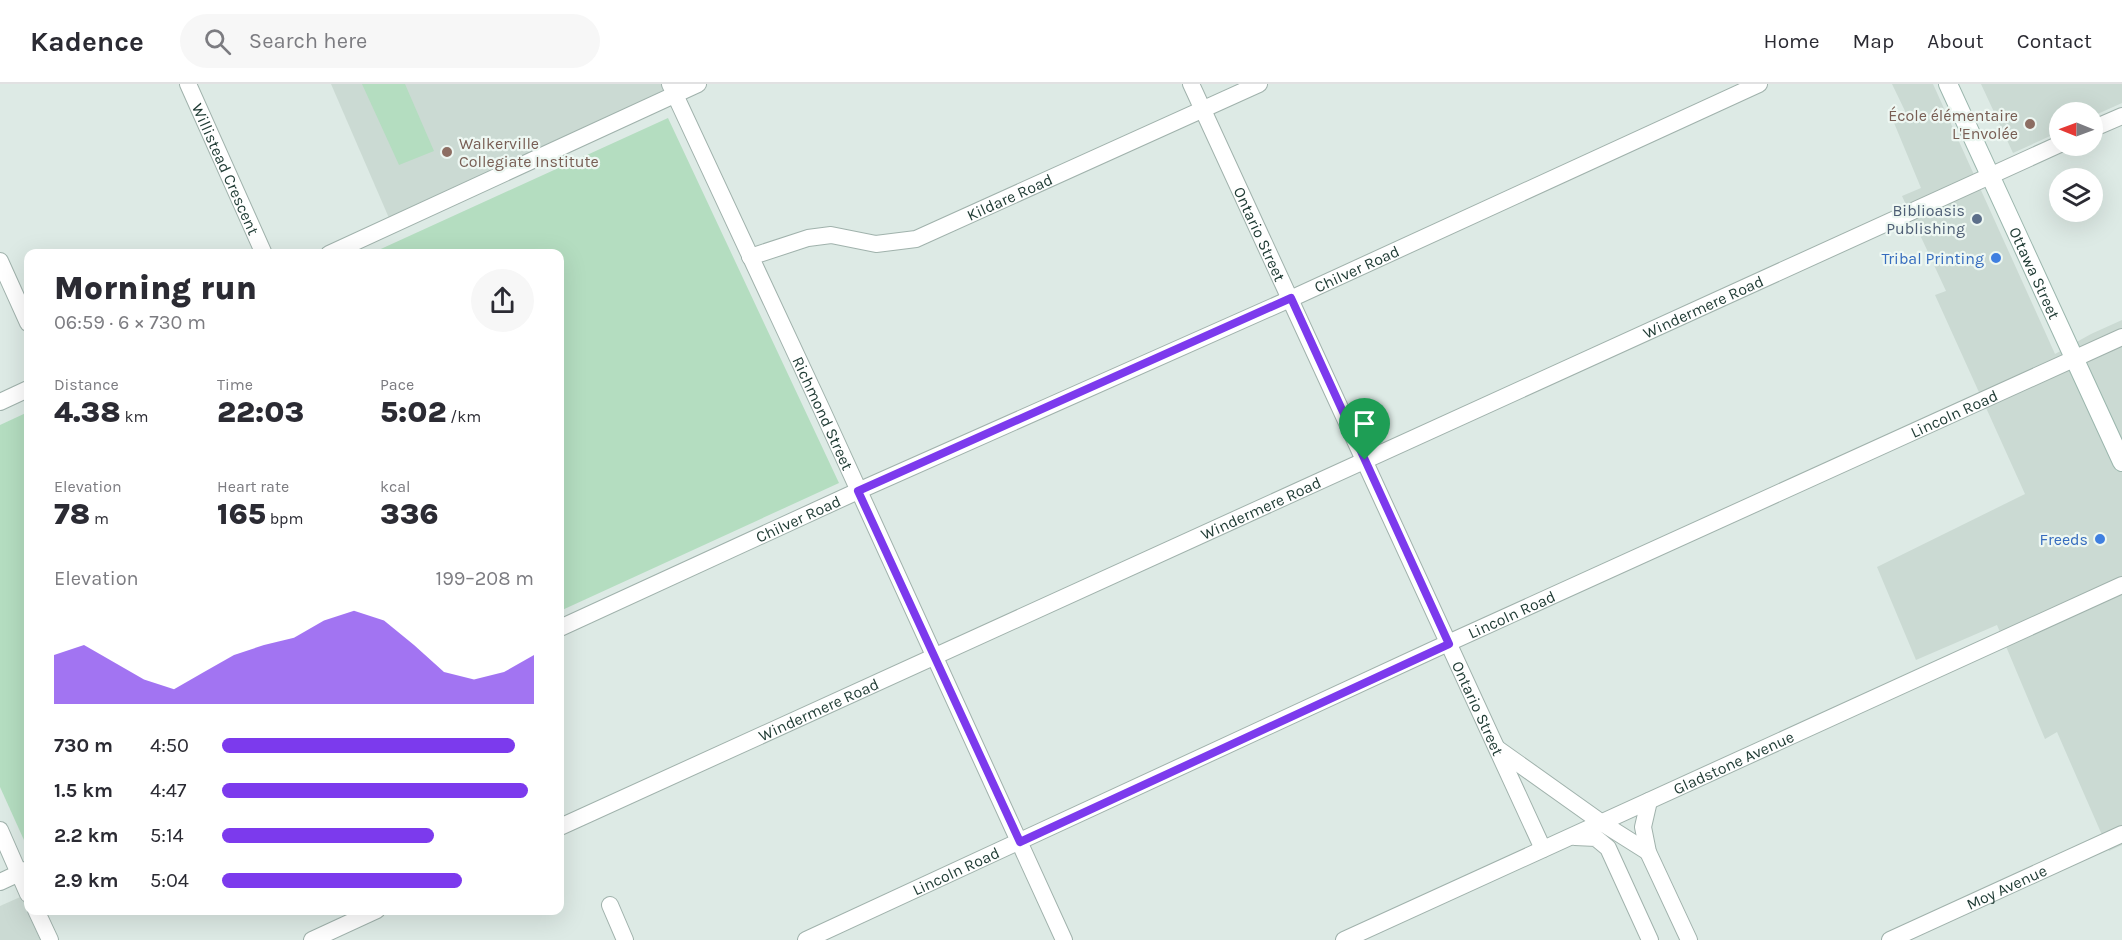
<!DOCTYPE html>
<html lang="en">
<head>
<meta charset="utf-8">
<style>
  body { margin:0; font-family:Karla,sans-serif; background:#f7f7f7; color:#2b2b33; height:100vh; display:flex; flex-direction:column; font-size:22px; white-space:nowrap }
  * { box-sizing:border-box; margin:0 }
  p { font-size:20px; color:#7c7c81 }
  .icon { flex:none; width:33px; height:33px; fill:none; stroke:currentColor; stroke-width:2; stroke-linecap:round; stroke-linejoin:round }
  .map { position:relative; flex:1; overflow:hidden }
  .panel { position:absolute; left:24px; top:165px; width:540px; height:666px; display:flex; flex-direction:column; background:#fff; border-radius:12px; box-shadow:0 6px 24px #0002 }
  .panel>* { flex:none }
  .needle { width:39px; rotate:271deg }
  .tools { position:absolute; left:2049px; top:18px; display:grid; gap:12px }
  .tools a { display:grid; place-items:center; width:54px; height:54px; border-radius:50%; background:#fff; box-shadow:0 6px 24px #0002; font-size:30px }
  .pin { position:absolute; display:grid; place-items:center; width:51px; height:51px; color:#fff; margin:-62px -26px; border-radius:50% 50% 50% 0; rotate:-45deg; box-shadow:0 0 6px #0007 }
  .pin .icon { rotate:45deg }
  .round { display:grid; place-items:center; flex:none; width:63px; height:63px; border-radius:32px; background:#f7f7f7 }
  .head { display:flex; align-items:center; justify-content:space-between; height:102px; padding:0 30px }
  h1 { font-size:33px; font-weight:800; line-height:45px }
  .figures { display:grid; grid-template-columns:repeat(3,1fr); gap:9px; height:102px; padding:6px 30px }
  .figures div { display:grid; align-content:center }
  .figures b { font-size:30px; font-weight:800 }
  .figures small { font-size:16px; font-weight:400 }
  .figures p { font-size:16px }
  .chart { height:168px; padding:12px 30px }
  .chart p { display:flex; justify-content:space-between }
  .chart svg { width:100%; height:108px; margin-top:6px; fill:#7c3aed; opacity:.7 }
  ul { padding:0 30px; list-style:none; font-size:20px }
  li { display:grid; grid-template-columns:96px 72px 1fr; align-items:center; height:45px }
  li i { height:15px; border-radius:8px; background:#7c3aed }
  header { display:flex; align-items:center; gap:36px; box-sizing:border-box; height:84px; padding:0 30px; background:#fff; border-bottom:2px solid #e1e1e2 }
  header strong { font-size:28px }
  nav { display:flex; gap:33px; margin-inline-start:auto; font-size:21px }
  .search { width:420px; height:54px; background:#f7f7f7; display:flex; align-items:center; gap:15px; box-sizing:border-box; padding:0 21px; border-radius:33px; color:#7c7c81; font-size:22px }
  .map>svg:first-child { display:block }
</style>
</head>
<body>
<header>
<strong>Kadence</strong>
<div class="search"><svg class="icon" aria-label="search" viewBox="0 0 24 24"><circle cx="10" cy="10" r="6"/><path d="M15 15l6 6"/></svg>Search here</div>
<nav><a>Home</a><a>Map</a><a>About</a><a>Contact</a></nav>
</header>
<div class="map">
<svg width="2122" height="856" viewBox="0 0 2122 856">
  <rect width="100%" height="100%" fill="#ddeae5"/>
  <g fill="#cbdad3">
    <polygon points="331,0 661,0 664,8 389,134"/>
    <polygon points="1892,0 1933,0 2055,270 2091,250 2122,236 2122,761 2109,767 2057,648 2045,655 1997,541 1916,576 1877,483 2025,410 1935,211 1946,207 1902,112 1921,104 1892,34 1905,27"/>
    <polygon points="1981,0 2122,0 2122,19 2093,32 2092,28 2060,28 2059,48 2013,69"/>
    <polygon points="27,810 28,826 48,856 0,856 0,822"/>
  </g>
  <g fill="#b4ddc0">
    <polygon points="362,0 405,0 434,67 399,81"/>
    <polygon points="668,34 839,399 560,527 560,170 372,169"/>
    <polygon points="28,328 28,765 0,703 0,341"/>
  </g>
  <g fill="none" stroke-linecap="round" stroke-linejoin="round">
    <g stroke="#a0b2ac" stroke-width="18">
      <g id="street">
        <path id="s1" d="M188,0L264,170"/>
        <path id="s2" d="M670,0L822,326L1064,856"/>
        <path id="s3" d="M1191,0L1543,765"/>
        <polyline points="2092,45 2122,32"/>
        <polyline points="329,170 698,0"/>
        <path id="s4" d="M750,173L808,154L831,151L876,160L916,155L1259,0"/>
        <polyline points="0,177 28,239"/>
        <polyline points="0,318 28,305"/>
        <path id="s5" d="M560,544L858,407L1299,211L1759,0"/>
        <polyline points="1498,665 1602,739 1648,768"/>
        <polyline points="1649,717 1643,743 1648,768 1689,856"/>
        <path id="s6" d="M560,743L2060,60"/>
        <polyline points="0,746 28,810"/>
        <polyline points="1575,753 1596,754 1608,764 1650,856"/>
        <polyline points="0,798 28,785"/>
        <polyline points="610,821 625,856"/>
        <polyline points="36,826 50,856"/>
        <polyline points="312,856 377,826"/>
        <path id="s7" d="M806,856L1435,565L2122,253"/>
        <path id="s8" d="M1344,856L2122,501"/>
        <path id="s9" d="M1890,856L2122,750"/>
      </g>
    </g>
    <g stroke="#9bb6ad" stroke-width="20">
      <g id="secondary">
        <path id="s10" d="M1948,0L2122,378"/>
      </g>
    </g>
    <use href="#street" stroke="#fff" stroke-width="16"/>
    <use href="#secondary" stroke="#fff" stroke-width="18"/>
  </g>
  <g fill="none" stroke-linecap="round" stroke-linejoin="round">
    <g stroke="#fff" stroke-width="12">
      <polygon id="route" points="1291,214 1449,560 1020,758 858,407"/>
    </g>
    <use href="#route" stroke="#7c3aed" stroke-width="8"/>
  </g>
  <g fill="#8d6e63" stroke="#edf7f2" stroke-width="2">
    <circle cx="2030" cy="40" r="6"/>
    <circle cx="447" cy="68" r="6"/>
  </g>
  <circle fill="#5c6f8a" stroke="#edf7f2" stroke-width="2" cx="1977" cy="135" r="6"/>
  <g fill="#3f7fe0" stroke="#edf7f2" stroke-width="2">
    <circle cx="1996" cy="174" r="6"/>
    <circle cx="2100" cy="455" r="6"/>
  </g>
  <g text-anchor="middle" stroke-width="4.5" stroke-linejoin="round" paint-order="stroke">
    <g font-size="16" fill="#785e54" stroke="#edf7f2" text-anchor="end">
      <text x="2018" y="37">École élémentaire<tspan x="2018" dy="18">L'Envolée</tspan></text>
      <text x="459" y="65" text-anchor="start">Walkerville<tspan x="459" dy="18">Collegiate Institute</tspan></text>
    </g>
    <g font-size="16" fill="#1e3a33" stroke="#edf7f2">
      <text dy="6" stroke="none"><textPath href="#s1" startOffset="93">Willistead Crescent</textPath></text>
      <text dy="6" stroke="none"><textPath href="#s4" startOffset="273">Kildare Road</textPath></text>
      <text dy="6" stroke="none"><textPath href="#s3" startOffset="165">Ontario Street</textPath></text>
      <text dy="6" stroke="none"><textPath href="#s5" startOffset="874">Chilver Road</textPath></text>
      <text dy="6" stroke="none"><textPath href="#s10" startOffset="208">Ottawa Street</textPath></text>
      <text dy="6" stroke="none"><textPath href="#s6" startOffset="1256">Windermere Road</textPath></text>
      <text dy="6" stroke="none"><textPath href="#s7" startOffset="1263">Lincoln Road</textPath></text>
      <text dy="6" stroke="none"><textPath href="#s2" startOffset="363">Richmond Street</textPath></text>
      <text dy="6" stroke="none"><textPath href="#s6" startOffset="770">Windermere Road</textPath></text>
      <text dy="6" stroke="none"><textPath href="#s5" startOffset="262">Chilver Road</textPath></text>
      <text dy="6" stroke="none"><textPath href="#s7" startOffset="777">Lincoln Road</textPath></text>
      <text dy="6" stroke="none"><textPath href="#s3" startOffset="687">Ontario Street</textPath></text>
      <text dy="6" stroke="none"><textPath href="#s6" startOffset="284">Windermere Road</textPath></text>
      <text dy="6" stroke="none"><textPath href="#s8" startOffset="428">Gladstone Avenue</textPath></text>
      <text dy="6" stroke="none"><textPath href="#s7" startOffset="165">Lincoln Road</textPath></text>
      <text dy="6" stroke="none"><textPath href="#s9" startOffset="128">Moy Avenue</textPath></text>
    </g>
    <g font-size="16" fill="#4e5e75" stroke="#edf7f2" text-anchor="end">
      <text x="1965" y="132">Biblioasis<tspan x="1965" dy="18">Publishing</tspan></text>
    </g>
    <g font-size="16" fill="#366cbe" stroke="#edf7f2" text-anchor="end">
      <text x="1984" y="180">Tribal Printing</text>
      <text x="2088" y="461">Freeds</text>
    </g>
  </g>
</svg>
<div class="tools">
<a><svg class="needle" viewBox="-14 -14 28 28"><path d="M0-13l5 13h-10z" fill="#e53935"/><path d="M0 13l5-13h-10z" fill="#7c7c81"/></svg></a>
<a><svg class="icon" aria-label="layers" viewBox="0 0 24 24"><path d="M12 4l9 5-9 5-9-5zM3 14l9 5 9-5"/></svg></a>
</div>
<div class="pin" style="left:1365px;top:376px;background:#1e9e55"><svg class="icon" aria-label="arrive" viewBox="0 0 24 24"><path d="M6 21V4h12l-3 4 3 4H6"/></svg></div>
<section class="panel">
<div class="head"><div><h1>Morning run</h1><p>06:59 · 6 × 730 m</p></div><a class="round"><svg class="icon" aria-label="share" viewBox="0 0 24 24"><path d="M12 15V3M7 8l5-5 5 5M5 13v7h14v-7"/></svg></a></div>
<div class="figures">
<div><p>Distance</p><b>4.38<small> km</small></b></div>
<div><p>Time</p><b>22:03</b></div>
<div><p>Pace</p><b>5:02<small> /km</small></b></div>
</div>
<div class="figures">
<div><p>Elevation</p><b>78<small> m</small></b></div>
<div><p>Heart rate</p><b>165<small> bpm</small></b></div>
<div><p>kcal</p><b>336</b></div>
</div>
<div class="chart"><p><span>Elevation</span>199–208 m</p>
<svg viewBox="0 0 160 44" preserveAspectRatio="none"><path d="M0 44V24L10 20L20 27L30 34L40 38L50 31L60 24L70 20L80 17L90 10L100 6L110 10L120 20L130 31L140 34L150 31L160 24V44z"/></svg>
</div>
<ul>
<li><b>730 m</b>4:50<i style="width:94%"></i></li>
<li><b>1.5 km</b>4:47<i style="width:98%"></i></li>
<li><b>2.2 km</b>5:14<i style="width:68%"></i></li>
<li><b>2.9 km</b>5:04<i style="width:77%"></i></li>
</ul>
</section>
</div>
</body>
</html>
